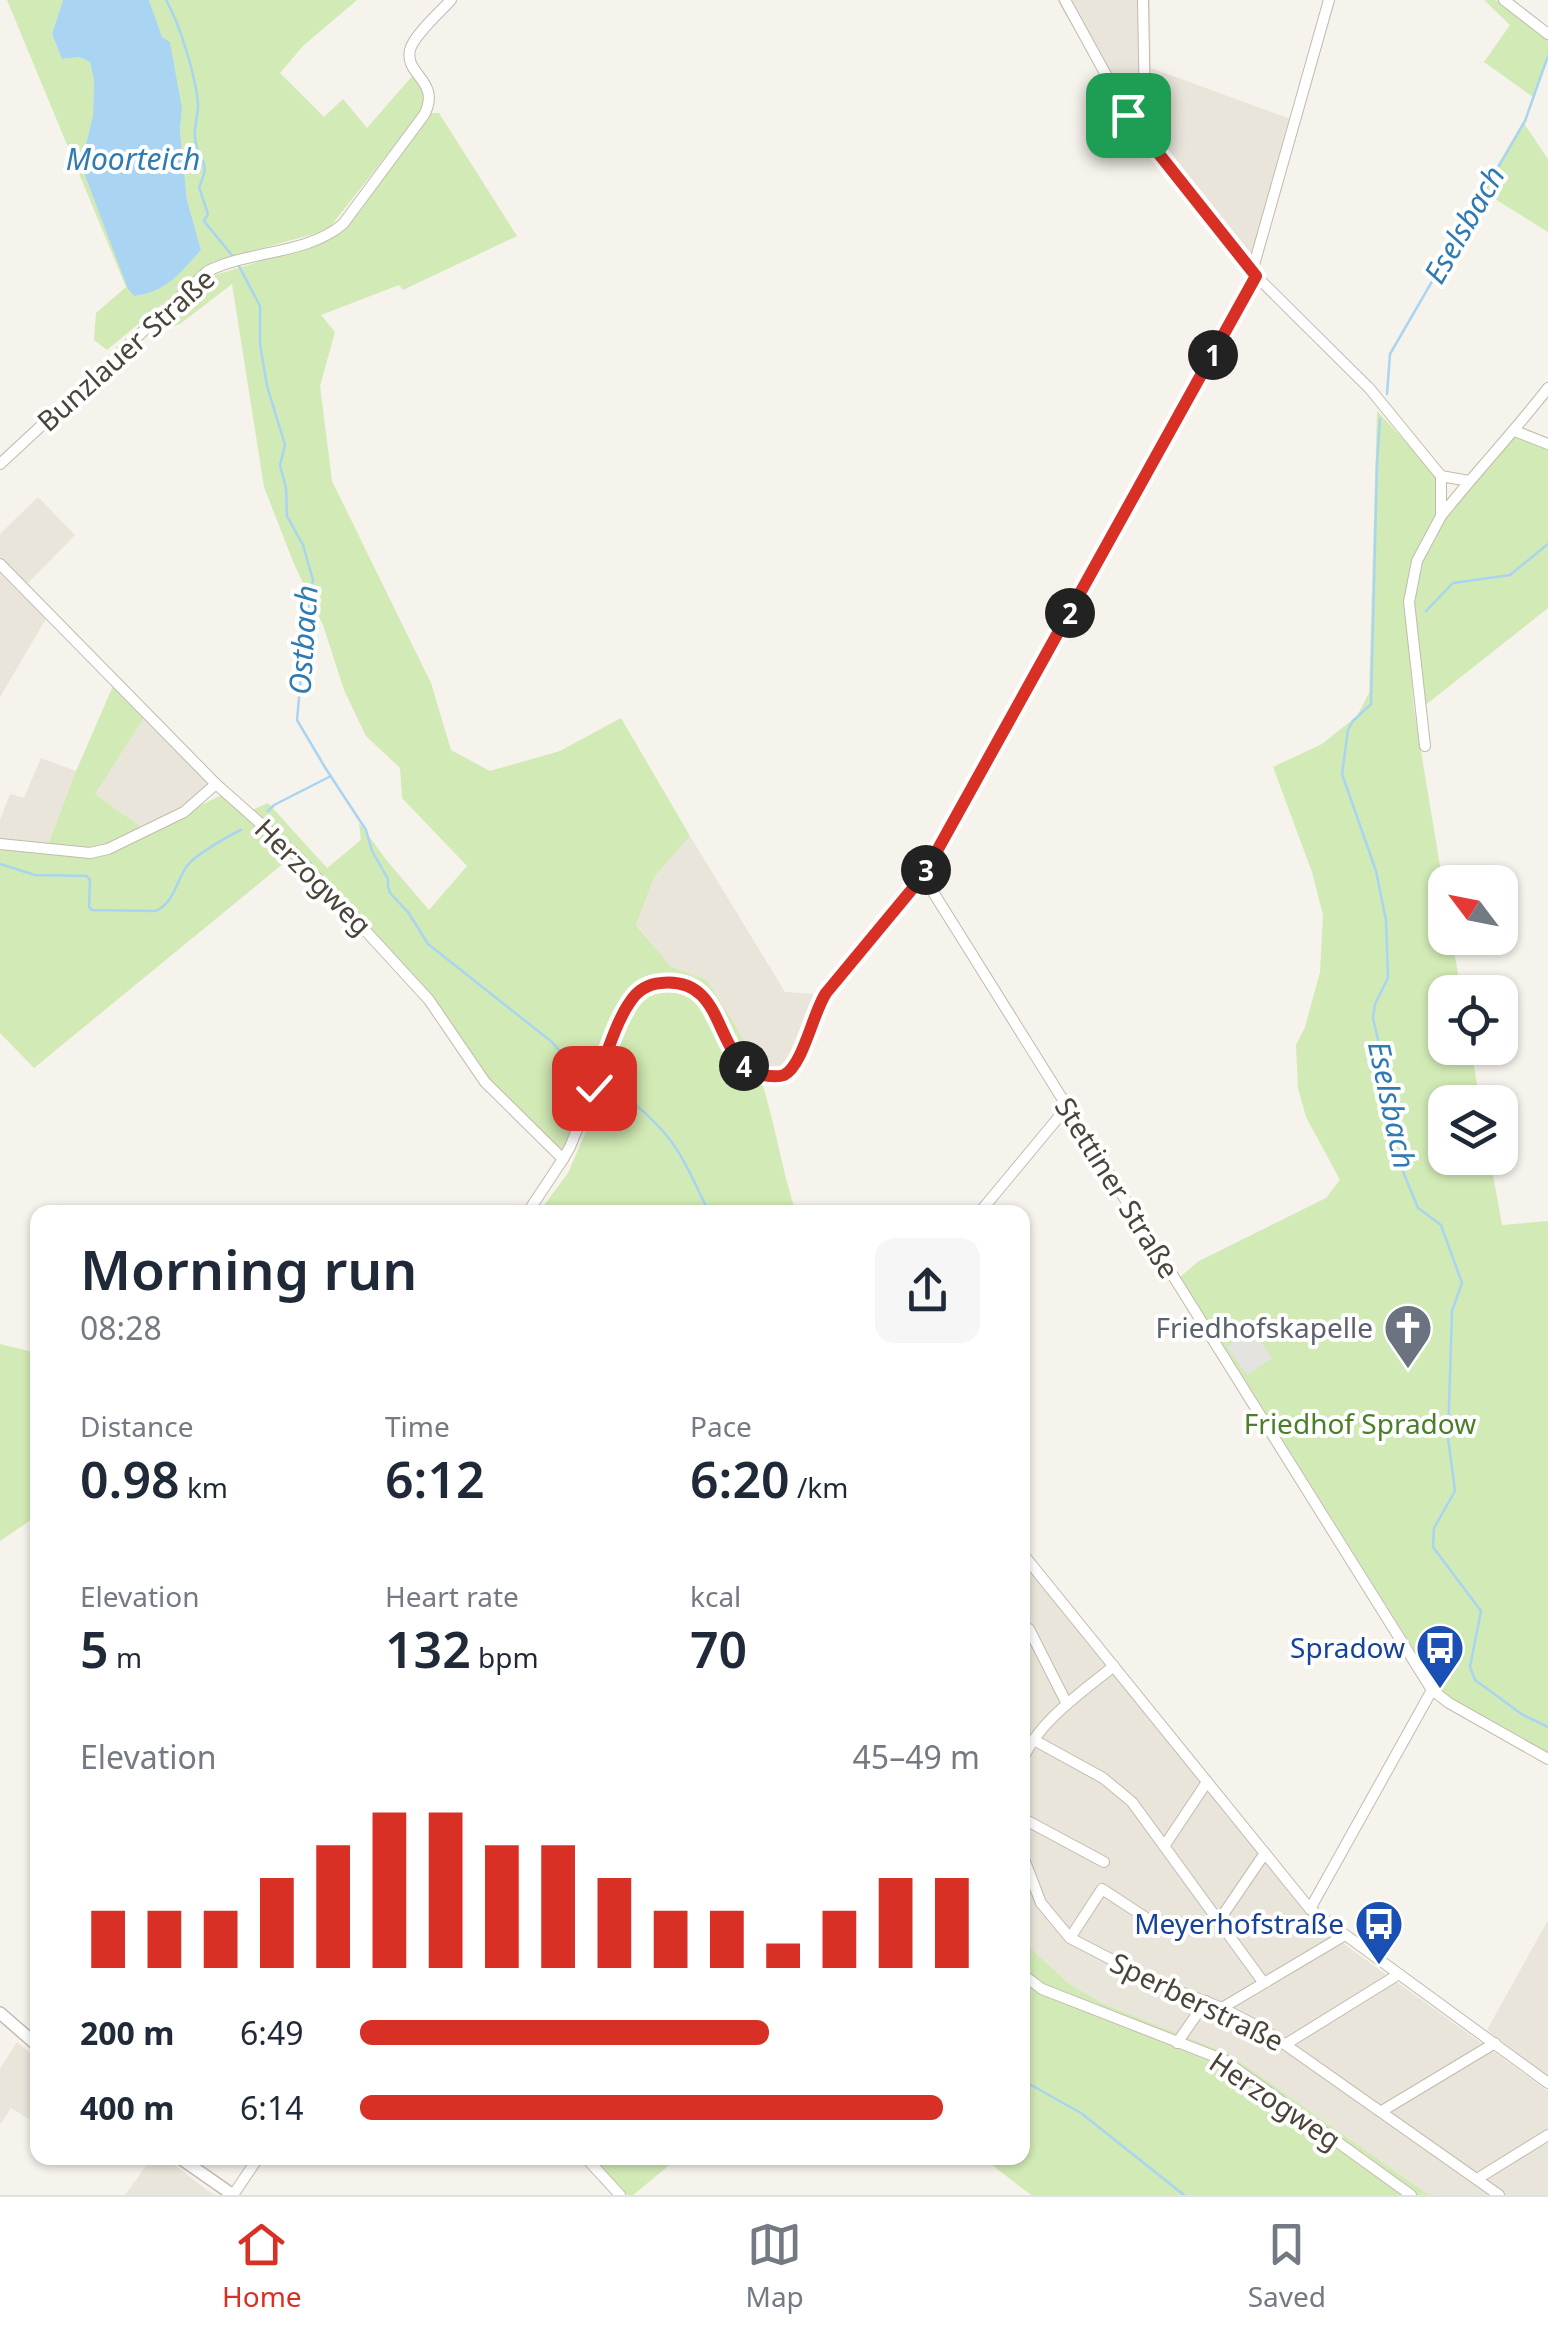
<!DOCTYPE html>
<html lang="en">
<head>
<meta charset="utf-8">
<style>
  body { margin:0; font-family:"Noto Sans",sans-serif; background:#f6f6f7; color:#1f2937; height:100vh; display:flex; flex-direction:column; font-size:38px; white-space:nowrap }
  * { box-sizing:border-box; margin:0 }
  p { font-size:32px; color:#747a83 }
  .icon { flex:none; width:55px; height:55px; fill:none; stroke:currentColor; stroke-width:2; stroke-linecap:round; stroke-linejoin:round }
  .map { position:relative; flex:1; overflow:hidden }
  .drawer { position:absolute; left:30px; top:1205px; width:1000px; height:960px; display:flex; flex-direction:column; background:#fff; border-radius:20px; box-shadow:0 2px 8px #0004 }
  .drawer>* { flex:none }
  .needle { width:65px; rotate:302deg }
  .controls { position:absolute; left:1428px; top:865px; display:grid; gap:20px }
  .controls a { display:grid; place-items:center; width:90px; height:90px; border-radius:20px; background:#fff; box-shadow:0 2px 8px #0004; font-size:50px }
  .pin { position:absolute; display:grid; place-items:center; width:85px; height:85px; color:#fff; margin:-42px; border-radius:20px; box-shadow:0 5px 15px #0006 }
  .km { position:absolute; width:50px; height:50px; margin:-25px; border-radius:50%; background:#222; color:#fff; font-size:28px; line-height:50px; text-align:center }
  .round { display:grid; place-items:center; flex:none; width:105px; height:105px; border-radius:20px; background:#f6f6f7 }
  .headline { display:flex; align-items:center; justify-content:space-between; height:170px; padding:0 50px }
  h1 { font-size:55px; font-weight:600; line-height:75px }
  .metrics { display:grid; grid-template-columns:repeat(3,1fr); gap:15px; height:170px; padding:10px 50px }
  .metrics div { display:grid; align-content:center }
  .metrics b { font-size:50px; font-weight:600 }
  .metrics small { font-size:28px; font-weight:400 }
  .metrics p { font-size:28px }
  .chart { height:280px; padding:20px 50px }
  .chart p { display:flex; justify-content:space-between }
  .chart svg { width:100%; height:180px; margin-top:10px; stroke:#d93025; stroke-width:6 }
  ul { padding:0 50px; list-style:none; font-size:32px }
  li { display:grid; grid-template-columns:160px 120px 1fr; align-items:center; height:75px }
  li i { height:25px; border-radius:12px; background:#d93025 }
  .tab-bar { display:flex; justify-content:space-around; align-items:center; height:140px; border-top:2px solid #e0e1e3; background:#fff; font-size:28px; color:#747a83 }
  .tab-bar a { display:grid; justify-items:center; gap:5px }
  .tab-bar .active { color:#d93025 }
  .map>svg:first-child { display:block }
</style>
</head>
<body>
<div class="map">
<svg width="1548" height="2195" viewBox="0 0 1548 2195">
  <rect width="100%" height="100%" fill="#f6f3ec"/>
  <g fill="#eae5da">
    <polygon points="1057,0 1150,0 1151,68 1296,121 1256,266 1245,266 1128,123"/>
    <polygon points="38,497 75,535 27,584 0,557 0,534"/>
    <polygon points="0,572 47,617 0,697"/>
    <polygon points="144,718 207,779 208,786 178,810 143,828 95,794"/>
    <polygon points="41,758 76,771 45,853 0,847 0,820 10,794 24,798"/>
    <polygon points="690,836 785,992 816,994 791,1059 778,1070 756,1069 754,1060 707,980 671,968 636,924 654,877"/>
    <polygon points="1032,1572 1298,1902 1326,1931 1548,2091 1548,2195 1429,2195 1229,2054 1104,2004 1068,1983 1023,1941 1022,1591"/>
    <polygon points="1548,1920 1548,2076 1487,2030"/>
    <polygon points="17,2042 37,2059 37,2124 11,2108 0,2125 0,2069"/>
    <polygon points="152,2158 165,2158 214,2195 125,2195"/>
  </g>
  <g fill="#d2eab5">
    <path d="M7,0H63L52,34L62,59L79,57L90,62L94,80L93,115L81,165L128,288L134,296C167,292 179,274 201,250L187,200L180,130L182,108L170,43L162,37L149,0H357L303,46L280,73L324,117L343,99L367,128L413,75L426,99L420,113L330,227L314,234L214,261L107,350L94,340L96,313L126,287Z"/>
    <polygon points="1484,0 1496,0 1548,38 1548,59 1533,97 1484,62 1510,25"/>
    <path d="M430,113H439L517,236L403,290L399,285L321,315L335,332L320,386L332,481L431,683L451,750L490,771L560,751L621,718L690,836L654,877L636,925L671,967L707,980C722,1006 742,1033 754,1061C774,1110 779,1163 796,1212H539L568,1173L604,1090L609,1071L637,1004L626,996L616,1015L590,1085L563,1148L550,1154L475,1077L426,1001L315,880L290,858L34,1068L0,1033V847L45,853L76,771L113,686L144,718L95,794L147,831L226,793L252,810L268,803L327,868L361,840L359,823L388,862L429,910L467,866L402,798L400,768L366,736L344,690L323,625L294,564L264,487L232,284L180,324L138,339L212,276L319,243L337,233Z"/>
    <polygon points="1523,122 1548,159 1548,232 1482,191"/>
    <polygon points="1377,411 1438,477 1437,515 1405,601 1414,709 1445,896 1445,938 1452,938 1461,992 1445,992 1445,1048 1471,1048 1480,1102 1445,1102 1445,1158 1490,1158 1502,1225 1548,1221 1548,1756 1458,1705 1438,1688 1217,1335 1211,1339 1174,1282 1199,1261 1326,1198 1340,1180 1306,1117 1298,1088 1296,1045 1305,1027 1320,972 1323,915 1312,872 1273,767 1322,744 1357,716 1369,693"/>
    <polygon points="1516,435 1548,448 1548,608 1423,707 1413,602 1422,563 1445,518"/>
    <polygon points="0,1344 37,1353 38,1515 0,1541"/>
    <polygon points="1023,1941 1068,1983 1104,2004 1229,2054 1429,2195 1031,2195 983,2158 1022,2158"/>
    <polygon points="592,2158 678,2158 633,2195 627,2195"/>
  </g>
  <polygon fill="#e5e3e0" points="1252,1329 1272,1358 1247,1375 1227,1347"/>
  <path fill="#a9d4f2" d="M63,0H149L162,37L170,42L182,108L180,130L187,200L201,250C179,274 167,292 134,296L128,289L81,165L93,115L94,80L90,62L79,57L62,59L52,34Z"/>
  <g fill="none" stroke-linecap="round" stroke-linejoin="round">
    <g stroke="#a9d4f2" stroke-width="2.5">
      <path d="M166,0C180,24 196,77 198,105C198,116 194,126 195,137C197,164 213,158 199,187L208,214L204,221L235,259"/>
      <path d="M239,266L260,306V344L267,386L285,445L280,465L286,488L287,516L303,545L313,580L305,633L297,720L326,769L366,830L372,851L388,879V886L390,893L408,912L428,944L552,1042C563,1057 578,1067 594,1076"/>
      <polyline points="1387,394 1390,354 1525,121 1548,56"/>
      <polyline points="1380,419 1377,463 1371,704 1353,721 1348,730 1342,774 1376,871 1386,920 1388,978 1375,1004 1373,1018 1404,1153 1402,1169 1418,1208 1441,1225 1462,1283 1452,1311 1448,1438 1455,1491 1434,1528 1433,1547 1481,1611 1470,1667 1475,1680 1523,1715 1548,1727"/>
      <polyline points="1426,611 1453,583 1510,575 1548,544"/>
      <polyline points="268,811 274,805 331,776"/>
      <path d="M0,864L35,875L87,876L90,880L89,907L92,910L155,911C174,904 176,881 187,866C195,855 228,836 241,830"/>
      <path d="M600,1080C624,1094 650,1115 667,1136C685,1158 696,1187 709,1212"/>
      <polyline points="1022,2080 1081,2113 1184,2195"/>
    </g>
    <g stroke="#c2bbae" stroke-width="12">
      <g id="minor">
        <polyline points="1065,0 1128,115 1252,272 1370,389 1441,476 1441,516 1417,561 1409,602 1425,746"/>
        <polyline points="1504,0 1548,34"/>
        <polyline points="1137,126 1145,112 1143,0"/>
        <polyline points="1252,272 1329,0"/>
        <polyline points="1515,431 1548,444"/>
        <path d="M0,464L208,271C250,250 306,255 343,224L424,115C442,81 404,75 410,50C413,36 441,11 451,0"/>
        <polyline points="1441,476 1469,481"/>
        <path d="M1441,516C1476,472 1514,432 1548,388"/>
        <polyline points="0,564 216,784 297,856 429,1000 485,1082 563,1159 528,1212"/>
        <polyline points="0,844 90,853 108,849 184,812 216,784"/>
        <polyline points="923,876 1432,1690 1449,1703 1548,1759"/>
        <path d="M563,1159L570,1147L627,1005C653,972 696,976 716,1014C723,1028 725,1045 734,1058C745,1073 774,1084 789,1070C808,1053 811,1015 826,993L923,876L1256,277"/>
        <polyline points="980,1212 1067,1107"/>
        <polyline points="1022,1553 1310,1909 1548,2083"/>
        <polyline points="1029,1629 1067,1704"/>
        <polyline points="1034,1740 1103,1778 1132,1802 1263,1982"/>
        <path d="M1022,1762C1036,1723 1083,1691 1114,1666"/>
        <polyline points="1022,1818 1104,1862"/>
        <polyline points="1165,1845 1207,1782"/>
        <polyline points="1022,1854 1041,1903 1070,1938 1155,1982 1222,2008 1263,2029 1499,2195"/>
        <polyline points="1310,1909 1432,1690"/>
        <polyline points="1218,1922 1265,1853"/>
        <polyline points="1070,1938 1102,1889 1160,1927"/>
        <polyline points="1022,1974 1042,1989 1224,2060 1411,2195"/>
        <polyline points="1222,2008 1345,1935"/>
        <polyline points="1177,2043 1206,2001"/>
        <polyline points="1286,2044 1399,1974"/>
        <polyline points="1382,2111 1495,2043"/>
        <polyline points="586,2158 620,2195"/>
        <polyline points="1477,2179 1548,2135"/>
        <polyline points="233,2195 258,2158"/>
      </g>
    </g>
    <g stroke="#c2bbae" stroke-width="14">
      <g id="tertiary">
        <polyline points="0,2013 38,2046"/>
        <polyline points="180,2158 233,2195"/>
      </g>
    </g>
    <use href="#minor" stroke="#fff" stroke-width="10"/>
    <use href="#tertiary" stroke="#fff" stroke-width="11"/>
  </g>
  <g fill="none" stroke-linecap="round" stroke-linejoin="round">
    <g stroke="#fff" stroke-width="20">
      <path id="route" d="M594,1088C604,1063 615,1023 630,1002C637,991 648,984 661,983C729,976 711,1060 762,1075C768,1076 779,1077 784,1075C803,1066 813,1012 826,993L923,876L1256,276L1128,115"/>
    </g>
    <use href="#route" stroke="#d93025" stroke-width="12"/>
  </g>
  <defs>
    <g id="church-pin" transform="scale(2.5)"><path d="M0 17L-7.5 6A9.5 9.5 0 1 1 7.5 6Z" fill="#6b7280" stroke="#fff"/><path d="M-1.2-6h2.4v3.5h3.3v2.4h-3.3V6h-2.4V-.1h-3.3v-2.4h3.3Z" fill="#fff"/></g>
    <g id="bus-pin" transform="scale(2.5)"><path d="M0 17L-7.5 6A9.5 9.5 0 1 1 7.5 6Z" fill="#1a4fb4" stroke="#fff"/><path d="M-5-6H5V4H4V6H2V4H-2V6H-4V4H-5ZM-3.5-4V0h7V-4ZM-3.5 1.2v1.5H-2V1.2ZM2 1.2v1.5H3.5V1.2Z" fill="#fff"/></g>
  </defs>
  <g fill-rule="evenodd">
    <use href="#church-pin" x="1408" y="1328"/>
    <use href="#bus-pin" x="1440" y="1648"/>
    <use href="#bus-pin" x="1379" y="1924"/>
  </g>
  <g text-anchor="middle" stroke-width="8" stroke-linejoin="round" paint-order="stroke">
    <g font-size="28" fill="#4b4439" stroke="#fff">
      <text transform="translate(126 350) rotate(-42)" y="10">Bunzlauer Straße</text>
      <text transform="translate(313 877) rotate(45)" y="10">Herzogweg</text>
      <text transform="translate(1117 1188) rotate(58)" y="10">Stettiner Straße</text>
      <text transform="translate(1197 2002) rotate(26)" y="10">Sperberstraße</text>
      <text transform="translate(1275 2101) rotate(34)" y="10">Herzogweg</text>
    </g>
    <g font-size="28" fill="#5b616d" stroke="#fff" text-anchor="end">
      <text x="1373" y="1338">Friedhofskapelle</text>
    </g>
    <g font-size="28" fill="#4a7f2a" stroke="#fff">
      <text x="1360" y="1434">Friedhof Spradow</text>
    </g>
    <g font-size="28" fill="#164399" stroke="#fff" text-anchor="end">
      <text x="1405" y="1658">Spradow</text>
      <text x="1344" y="1934">Meyerhofstraße</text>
    </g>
    <g font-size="30" font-style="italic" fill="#2e7ab2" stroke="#fff">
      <text x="133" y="170">Moorteich</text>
      <text transform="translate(1465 225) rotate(-60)" y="10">Eselsbach</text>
      <text transform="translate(304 640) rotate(-86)" y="10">Ostbach</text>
      <text transform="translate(1391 1105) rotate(78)" y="10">Eselsbach</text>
    </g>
  </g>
</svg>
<div class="controls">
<a><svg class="needle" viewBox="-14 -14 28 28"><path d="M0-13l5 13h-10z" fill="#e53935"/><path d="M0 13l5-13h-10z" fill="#747a83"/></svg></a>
<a><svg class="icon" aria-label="locate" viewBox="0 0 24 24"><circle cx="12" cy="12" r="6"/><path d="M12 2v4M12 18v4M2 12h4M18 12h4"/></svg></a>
<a><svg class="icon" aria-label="layers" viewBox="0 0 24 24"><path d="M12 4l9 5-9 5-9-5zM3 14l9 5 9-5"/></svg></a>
</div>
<div class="pin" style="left:1128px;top:115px;background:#1e9e55"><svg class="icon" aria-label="arrive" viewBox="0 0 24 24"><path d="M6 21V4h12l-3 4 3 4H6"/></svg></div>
<div class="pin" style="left:594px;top:1088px;background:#d93025"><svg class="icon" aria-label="check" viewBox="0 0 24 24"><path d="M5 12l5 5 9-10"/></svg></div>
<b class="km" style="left:1213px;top:355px">1</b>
<b class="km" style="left:1070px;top:613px">2</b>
<b class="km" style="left:926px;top:870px">3</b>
<b class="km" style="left:744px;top:1066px">4</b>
<section class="drawer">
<div class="headline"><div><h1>Morning run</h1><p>08:28</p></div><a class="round"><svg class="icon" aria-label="share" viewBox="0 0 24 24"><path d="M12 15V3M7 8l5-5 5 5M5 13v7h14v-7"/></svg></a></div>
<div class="metrics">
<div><p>Distance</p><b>0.98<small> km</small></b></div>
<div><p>Time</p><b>6:12</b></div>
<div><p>Pace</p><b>6:20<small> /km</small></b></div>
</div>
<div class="metrics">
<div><p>Elevation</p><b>5<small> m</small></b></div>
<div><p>Heart rate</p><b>132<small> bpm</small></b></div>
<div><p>kcal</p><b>70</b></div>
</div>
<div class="chart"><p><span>Elevation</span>45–49 m</p>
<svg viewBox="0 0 160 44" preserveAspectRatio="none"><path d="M5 44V30M15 44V30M25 44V30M35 44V22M45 44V14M55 44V6M65 44V6M75 44V14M85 44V14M95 44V22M105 44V30M115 44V30M125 44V38M135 44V30M145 44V22M155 44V22"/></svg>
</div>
<ul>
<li><b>200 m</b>6:49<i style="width:66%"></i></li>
<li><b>400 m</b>6:14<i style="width:94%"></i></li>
</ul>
</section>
</div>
<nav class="tab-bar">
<a class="active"><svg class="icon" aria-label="home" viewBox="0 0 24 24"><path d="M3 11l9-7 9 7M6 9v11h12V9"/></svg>Home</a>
<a><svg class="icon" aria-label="map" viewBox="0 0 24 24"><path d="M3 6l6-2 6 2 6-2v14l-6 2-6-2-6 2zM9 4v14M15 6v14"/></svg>Map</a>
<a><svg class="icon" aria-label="saved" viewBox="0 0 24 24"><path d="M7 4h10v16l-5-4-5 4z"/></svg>Saved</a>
</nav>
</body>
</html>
